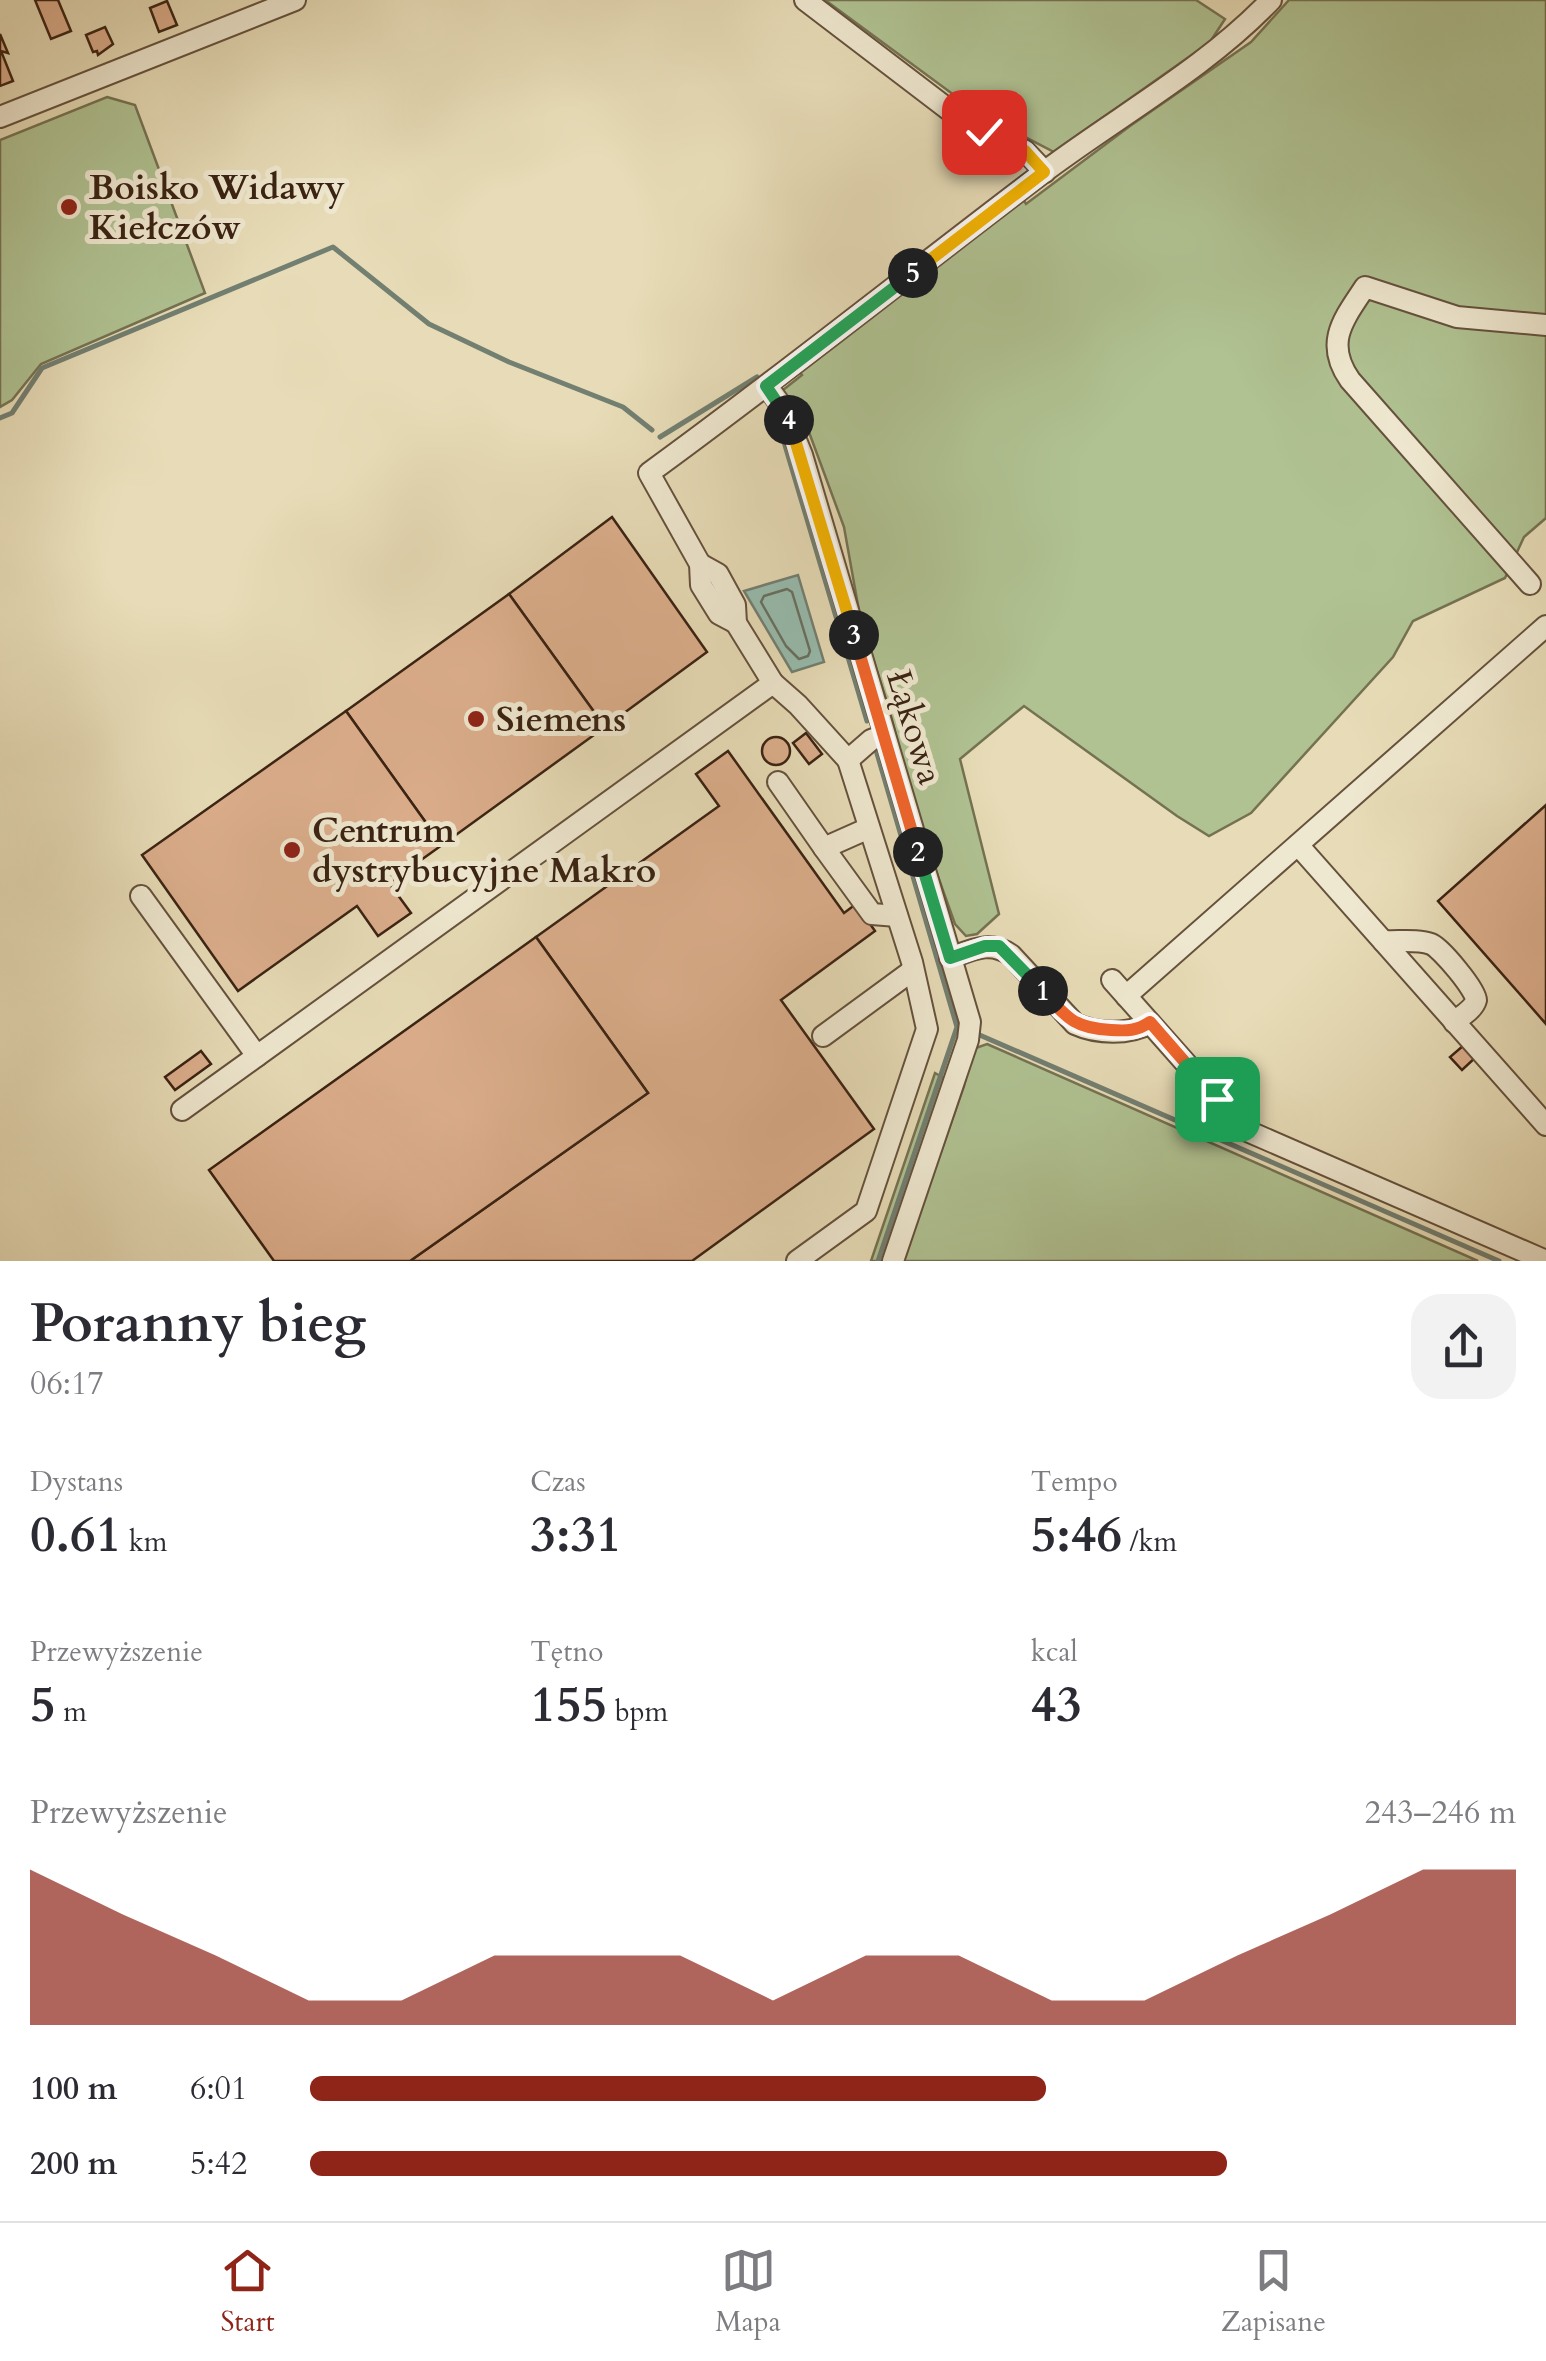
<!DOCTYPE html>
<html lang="pl">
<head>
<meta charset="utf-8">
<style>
  body { margin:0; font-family:Cardo,serif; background:#f2f2f3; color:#2b2b33; height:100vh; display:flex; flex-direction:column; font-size:38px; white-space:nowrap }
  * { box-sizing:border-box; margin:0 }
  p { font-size:32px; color:#7c7c81 }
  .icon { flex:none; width:55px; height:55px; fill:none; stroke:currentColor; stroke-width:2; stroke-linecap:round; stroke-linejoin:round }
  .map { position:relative; height:1261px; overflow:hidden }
  .panel { display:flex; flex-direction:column; background:#fff; flex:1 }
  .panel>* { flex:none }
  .pin { position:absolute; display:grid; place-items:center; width:85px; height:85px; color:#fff; margin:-42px; border-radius:20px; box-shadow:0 5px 15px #0006 }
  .km { position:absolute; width:50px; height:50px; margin:-25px; border-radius:50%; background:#222; color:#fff; font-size:28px; line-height:50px; text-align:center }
  .round { display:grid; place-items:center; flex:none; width:105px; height:105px; border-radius:30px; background:#f2f2f3 }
  .head { display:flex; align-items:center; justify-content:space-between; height:170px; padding:0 30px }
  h1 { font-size:55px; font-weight:700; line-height:75px }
  .stats { display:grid; grid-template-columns:repeat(3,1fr); gap:15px; height:170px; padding:10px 30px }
  .stats div { display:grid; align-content:center }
  .stats b { font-size:50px; font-weight:700 }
  .stats small { font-size:28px; font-weight:400 }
  .stats p { font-size:28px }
  .chart { height:280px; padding:20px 30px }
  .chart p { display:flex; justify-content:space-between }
  .chart svg { width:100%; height:180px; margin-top:10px; fill:#8f2418; opacity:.7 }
  ul { padding:0 30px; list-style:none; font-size:32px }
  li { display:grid; grid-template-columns:160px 120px 1fr; align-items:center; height:75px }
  li i { height:25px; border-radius:12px; background:#8f2418 }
  .tabs { display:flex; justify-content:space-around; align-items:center; height:140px; border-top:2px solid #e1e1e2; background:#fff; font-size:28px; color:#7c7c81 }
  .tabs a { display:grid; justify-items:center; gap:5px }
  .tabs .on { color:#8f2418 }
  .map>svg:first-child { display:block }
</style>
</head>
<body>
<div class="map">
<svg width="1546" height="1261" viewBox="0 0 1546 1261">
  <rect width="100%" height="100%" fill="#e7dcb7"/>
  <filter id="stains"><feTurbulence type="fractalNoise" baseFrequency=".002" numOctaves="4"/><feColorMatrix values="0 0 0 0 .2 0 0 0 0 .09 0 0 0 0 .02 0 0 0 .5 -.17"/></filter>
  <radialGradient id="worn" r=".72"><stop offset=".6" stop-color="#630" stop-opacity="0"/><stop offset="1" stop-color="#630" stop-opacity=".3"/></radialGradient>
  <g fill="#b0c292" stroke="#757252" stroke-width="2.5">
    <polygon points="825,0 1196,0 1225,19 1210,42 1054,152 977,112"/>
    <polygon points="1289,0 1546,0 1546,518 1524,537 1505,578 1413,621 1393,657 1251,813 1209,836 1177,816 1024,706 960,759 999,914 977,934 966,936 955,924 922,832 888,705 861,622 844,527 806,424 784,398 783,390 802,375 799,371 1023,199 1026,204 1130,126 1251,42"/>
    <polygon points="107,97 135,105 205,293 41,364 12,400 0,407 0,140"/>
    <polygon points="987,1044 1478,1261 903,1261 964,1086 973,1049"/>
    <polygon points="935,1073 949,1081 888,1261 871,1261"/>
  </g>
  <polygon fill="#97bcaf" stroke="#727f71" stroke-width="2.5" points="798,575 824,662 792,672 744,591"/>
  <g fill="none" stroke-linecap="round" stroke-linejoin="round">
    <polygon stroke="#687061" stroke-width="2.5" points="787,589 792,592 810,651 808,656 799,659 786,646 761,602 764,596"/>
    <g stroke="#727f71" stroke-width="5">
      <polyline points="776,415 867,721"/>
      <polyline points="0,418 12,413 42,368 333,247 429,324 509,362 623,407 652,430"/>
      <polyline points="660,437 757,377"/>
      <polyline points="876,750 957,1027 878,1261"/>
      <polyline points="975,1033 1499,1261"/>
    </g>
  </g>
  <g fill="#dcae8c" stroke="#3a2313" stroke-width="2.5">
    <polygon points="35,0 58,0 71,31 51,39"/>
    <polygon points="167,1 177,25 159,32 150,8"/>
    <polygon points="105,27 113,44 98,55 97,51 93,52 86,35"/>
    <polygon points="0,34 8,53 1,51 13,81 0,86"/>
    <polygon points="612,517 707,652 605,727 509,594"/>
    <polygon points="509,594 605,727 442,845 346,711"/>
    <polygon points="346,711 442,845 389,883 411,913 378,936 357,906 238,991 142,855"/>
    <polygon points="806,733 822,754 809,764 793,743"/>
    <circle cx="776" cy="751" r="14"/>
    <polygon points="728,751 844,913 856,904 875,931 781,1000 874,1129 692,1261 410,1261 648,1093 536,937 719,806 696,774"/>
    <polygon points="1546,805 1546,1024 1438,901"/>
    <polygon points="536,937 648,1093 410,1261 274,1261 209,1170"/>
    <polygon points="1464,1045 1475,1058 1462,1070 1450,1057"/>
    <polygon points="201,1051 211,1064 175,1090 165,1077"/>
  </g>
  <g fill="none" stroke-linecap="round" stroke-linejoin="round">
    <g stroke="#65513c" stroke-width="24">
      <g id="minor">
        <polyline points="805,0 957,116 1025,151 1045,172"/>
        <polyline points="0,117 295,0"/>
        <polyline points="767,386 783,408 802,455 970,1022 968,1040 893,1261"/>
        <path d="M1530,584L1350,380C1324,343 1343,320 1365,287L1457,317L1546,325"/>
        <path d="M736,623L719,614L701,585L700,564L649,473C784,375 914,270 1048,169C1122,114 1207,67 1271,0"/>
        <polyline points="773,683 798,705 848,760 871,740 884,735"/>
        <polyline points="778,782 824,848"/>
        <polyline points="869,828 824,848 872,914 897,916"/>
        <polyline points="1298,845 1546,1125"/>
        <polyline points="141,896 257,1056 773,683 736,623 735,605 718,574 700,564"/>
        <path d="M1383,941C1397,942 1418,939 1431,944C1440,947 1477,991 1476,1000C1474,1009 1460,1017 1454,1022"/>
        <path d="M950,958C972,950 990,940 1011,955L1075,1024C1097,1034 1129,1035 1150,1023"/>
        <polyline points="1112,980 1245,1130 1546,1261"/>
        <polyline points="1126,996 1546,626"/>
        <polyline points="823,1036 913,970"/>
        <polyline points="182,1110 257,1056"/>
        <polyline points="797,1261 866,1211 927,1029 912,962 848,760"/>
      </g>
    </g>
    <use href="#minor" stroke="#efe8d0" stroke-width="20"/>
  </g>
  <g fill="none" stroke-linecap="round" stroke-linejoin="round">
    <g stroke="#fff" stroke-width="20">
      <path id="split-1" d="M1043,991C1067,1018 1074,1028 1111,1030C1127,1031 1137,1031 1150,1022L1217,1099"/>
    </g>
    <g stroke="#fff" stroke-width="20">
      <polyline id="split-2" points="918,852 950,958 985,946 999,946 1043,991"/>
    </g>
    <g stroke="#fff" stroke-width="20">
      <polyline id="split-3" points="854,635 918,852"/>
    </g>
    <g stroke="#fff" stroke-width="20">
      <polyline id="split-4" points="789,420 854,635"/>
    </g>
    <g stroke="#fff" stroke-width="20">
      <polyline id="split-5" points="789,420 766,386 913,273"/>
    </g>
    <g stroke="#fff" stroke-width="20">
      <polyline id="split-6" points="913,273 1044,172 1025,151 984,132"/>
    </g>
    <use href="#split-1" stroke="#f0652b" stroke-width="12"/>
    <use href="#split-2" stroke="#22a559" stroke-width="12"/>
    <use href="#split-3" stroke="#f0652b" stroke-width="12"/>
    <use href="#split-4" stroke="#f5b400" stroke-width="12"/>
    <use href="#split-5" stroke="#22a559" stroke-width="12"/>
    <use href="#split-6" stroke="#f5b400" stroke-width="12"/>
  </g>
  <g fill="#8f2418" stroke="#efe8d0" stroke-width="4">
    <circle cx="69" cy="207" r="10"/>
    <circle cx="476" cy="719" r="10"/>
    <circle cx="292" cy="850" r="10"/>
  </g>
  <g text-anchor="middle" stroke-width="10" stroke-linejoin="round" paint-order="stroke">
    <g font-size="35" font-weight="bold" fill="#3a2313" stroke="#efe8d0" text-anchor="start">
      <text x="89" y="199">Boisko Widawy<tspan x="89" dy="40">Kiełczów</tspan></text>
      <text x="496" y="731">Siemens</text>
      <text x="312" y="842">Centrum<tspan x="312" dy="40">dystrybucyjne Makro</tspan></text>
    </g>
    <g font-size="35" fill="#3a2313" stroke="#efe8d0">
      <text transform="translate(915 727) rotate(73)" y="12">Łąkowa</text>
    </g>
  </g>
  <rect width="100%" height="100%" filter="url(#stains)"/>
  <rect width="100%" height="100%" fill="url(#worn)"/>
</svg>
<div class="pin" style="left:1217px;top:1099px;background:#1e9e55"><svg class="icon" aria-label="arrive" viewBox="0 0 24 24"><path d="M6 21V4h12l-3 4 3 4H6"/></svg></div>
<div class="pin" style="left:984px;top:132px;background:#d93025"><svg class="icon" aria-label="check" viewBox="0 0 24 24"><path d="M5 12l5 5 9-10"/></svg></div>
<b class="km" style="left:1043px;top:991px">1</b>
<b class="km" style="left:918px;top:852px">2</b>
<b class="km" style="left:854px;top:635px">3</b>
<b class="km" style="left:789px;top:420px">4</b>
<b class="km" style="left:913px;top:273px">5</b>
</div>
<section class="panel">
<div class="head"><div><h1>Poranny bieg</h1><p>06:17</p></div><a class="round"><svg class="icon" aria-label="share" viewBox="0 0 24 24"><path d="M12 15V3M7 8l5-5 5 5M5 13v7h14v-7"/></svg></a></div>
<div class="stats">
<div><p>Dystans</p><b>0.61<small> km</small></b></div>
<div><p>Czas</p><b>3:31</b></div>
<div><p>Tempo</p><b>5:46<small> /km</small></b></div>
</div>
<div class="stats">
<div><p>Przewyższenie</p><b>5<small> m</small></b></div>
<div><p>Tętno</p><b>155<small> bpm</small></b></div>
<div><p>kcal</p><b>43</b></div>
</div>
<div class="chart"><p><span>Przewyższenie</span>243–246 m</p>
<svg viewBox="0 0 160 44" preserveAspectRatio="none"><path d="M0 44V6L10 17L20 27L30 38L40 38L50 27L60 27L70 27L80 38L90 27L100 27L110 38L120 38L130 27L140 17L150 6L160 6V44z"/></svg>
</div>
<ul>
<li><b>100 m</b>6:01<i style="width:61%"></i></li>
<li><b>200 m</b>5:42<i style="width:76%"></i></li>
</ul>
</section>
<nav class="tabs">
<a class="on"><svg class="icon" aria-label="home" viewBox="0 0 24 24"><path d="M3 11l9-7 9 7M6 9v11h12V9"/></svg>Start</a>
<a><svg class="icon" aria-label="map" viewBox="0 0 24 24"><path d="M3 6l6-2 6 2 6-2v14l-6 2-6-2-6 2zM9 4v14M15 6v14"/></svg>Mapa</a>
<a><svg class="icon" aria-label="saved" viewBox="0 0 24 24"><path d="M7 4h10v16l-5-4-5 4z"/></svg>Zapisane</a>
</nav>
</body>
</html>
